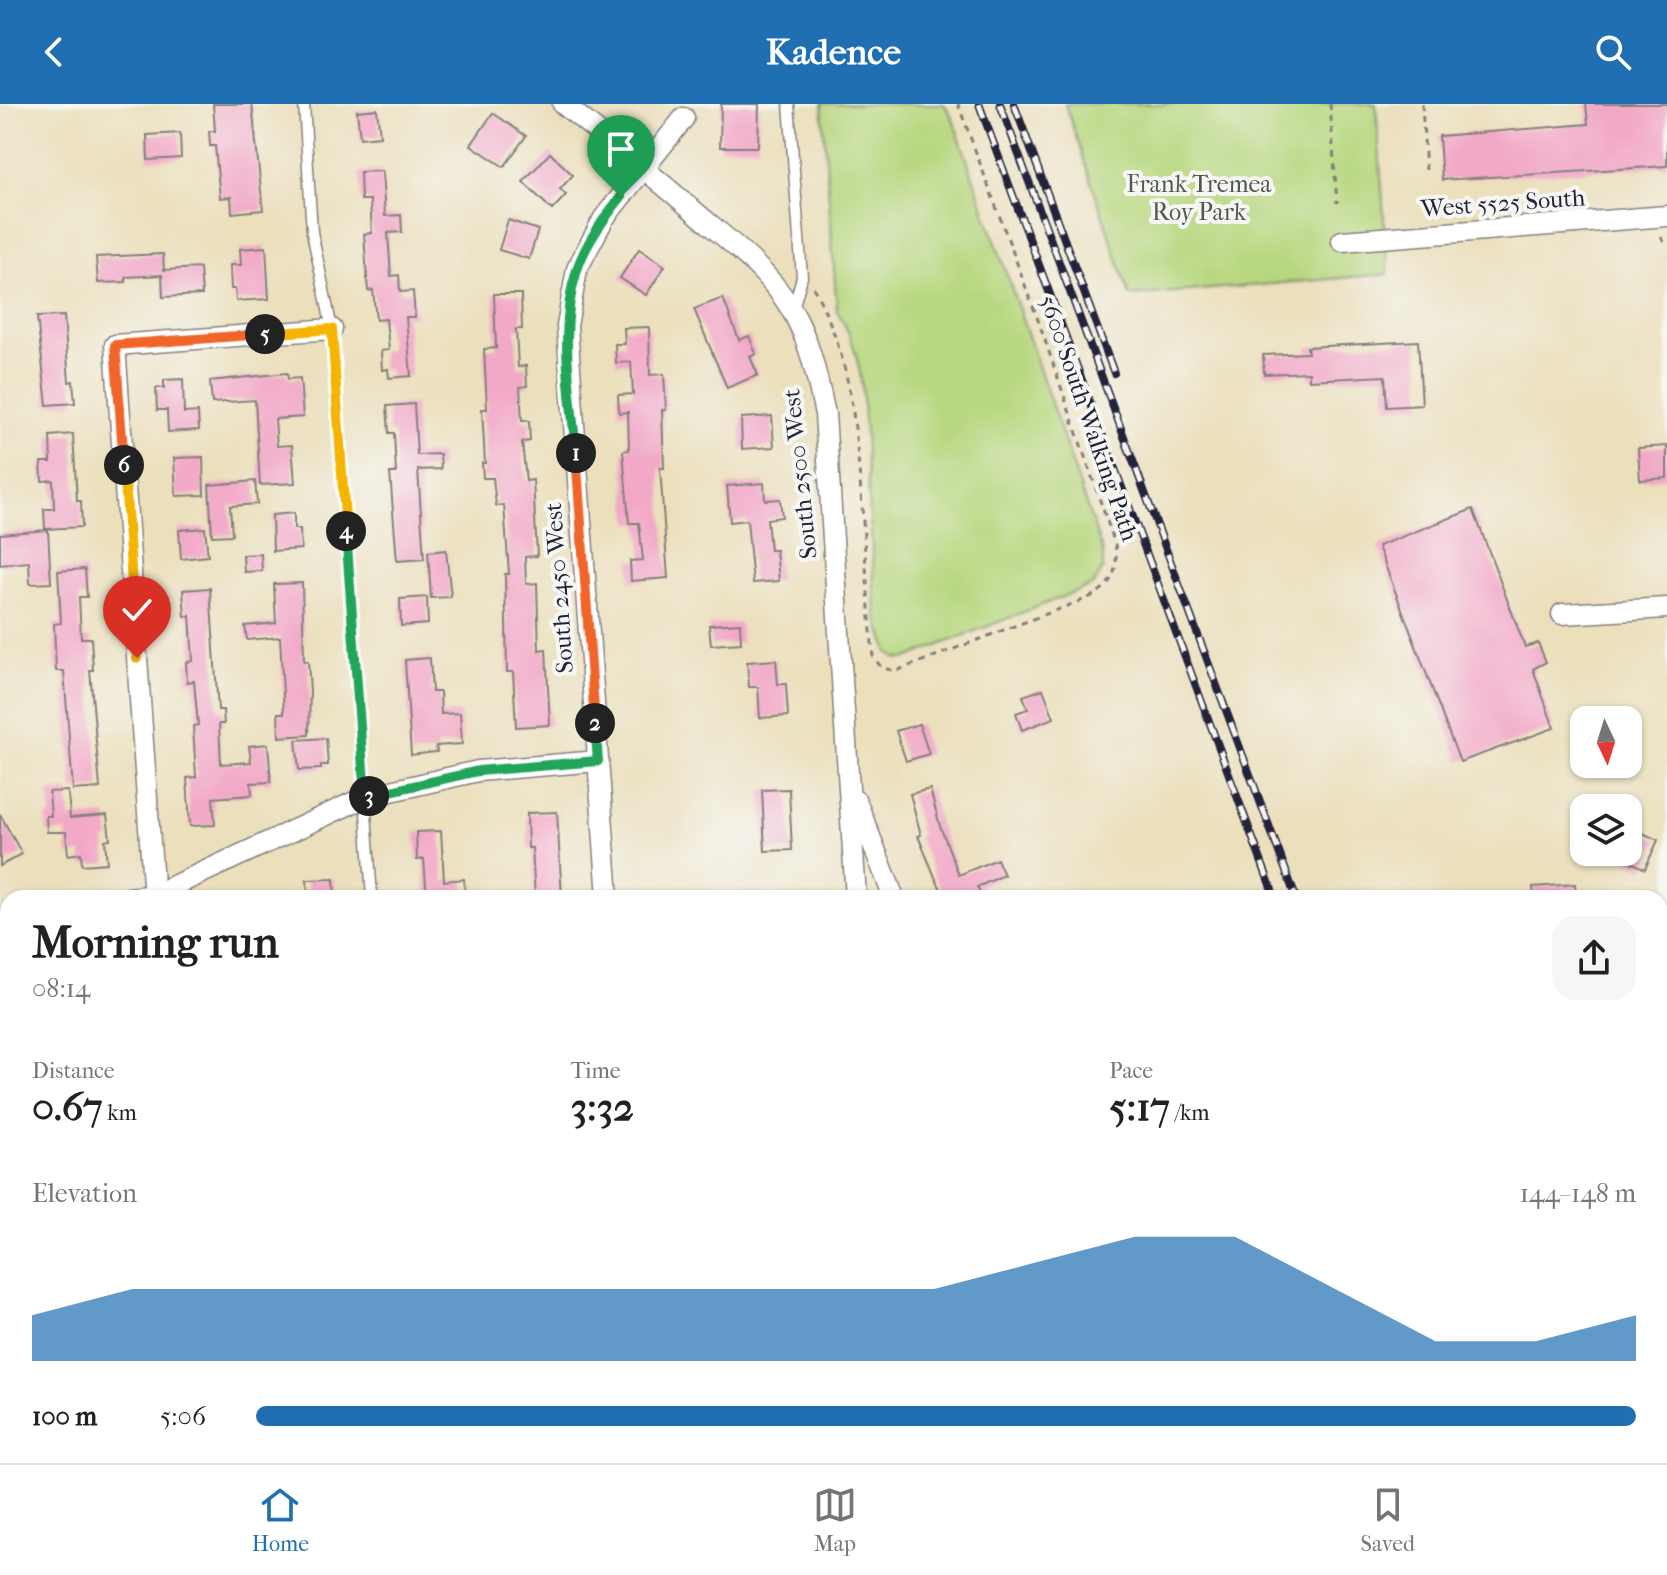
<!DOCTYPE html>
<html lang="en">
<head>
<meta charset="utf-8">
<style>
  body { margin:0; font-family:"IM FELL French Canon",serif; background:#f6f6f6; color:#202124; height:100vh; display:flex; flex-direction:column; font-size:30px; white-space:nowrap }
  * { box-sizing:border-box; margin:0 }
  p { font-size:26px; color:#757577 }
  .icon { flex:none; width:44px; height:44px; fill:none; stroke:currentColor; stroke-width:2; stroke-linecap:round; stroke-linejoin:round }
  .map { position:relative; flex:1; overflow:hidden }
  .panel { position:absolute; left:0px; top:786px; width:1668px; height:574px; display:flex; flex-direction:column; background:#fff; border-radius:24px 24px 0 0; box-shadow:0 2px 6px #0004 }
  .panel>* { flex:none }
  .needle { width:52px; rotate:176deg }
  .controls { position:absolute; left:1570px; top:602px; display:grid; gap:16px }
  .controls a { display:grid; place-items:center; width:72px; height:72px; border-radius:16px; background:#fff; box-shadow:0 2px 6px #0004; font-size:40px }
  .pin { position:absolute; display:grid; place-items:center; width:68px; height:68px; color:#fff; margin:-82px -34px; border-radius:50% 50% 50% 0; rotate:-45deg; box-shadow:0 0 8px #0007 }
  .pin .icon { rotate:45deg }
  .km { position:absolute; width:40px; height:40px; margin:-20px; border-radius:50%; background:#222; color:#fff; font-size:22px; line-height:40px; text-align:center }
  .round { display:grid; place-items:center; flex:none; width:84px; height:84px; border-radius:24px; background:#f6f6f6 }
  .head { display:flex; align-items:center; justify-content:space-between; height:136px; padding:0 32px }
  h1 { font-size:44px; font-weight:700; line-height:60px }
  .metrics { display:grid; grid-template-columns:repeat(3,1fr); gap:12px; height:136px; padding:8px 32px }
  .metrics div { display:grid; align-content:center }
  .metrics b { font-size:40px; font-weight:700 }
  .metrics small { font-size:22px; font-weight:400 }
  .metrics p { font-size:22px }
  .chart { height:224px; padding:16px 32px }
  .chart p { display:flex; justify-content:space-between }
  .chart svg { width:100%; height:144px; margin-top:8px; fill:#1f6fb2; opacity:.7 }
  ul { padding:0 32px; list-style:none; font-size:26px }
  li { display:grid; grid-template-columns:128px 96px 1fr; align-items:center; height:60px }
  li i { height:20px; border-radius:10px; background:#1f6fb2 }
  header { display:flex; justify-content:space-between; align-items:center; height:104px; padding:0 32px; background:#1f6fb2; color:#fff; font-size:36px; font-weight:700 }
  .dock { display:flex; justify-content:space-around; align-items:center; height:112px; border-top:2px solid #e0e0e0; background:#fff; font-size:22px; color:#757577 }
  .dock a { display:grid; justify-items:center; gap:4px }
  .dock .current { color:#1f6fb2 }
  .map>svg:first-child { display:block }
</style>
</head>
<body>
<header><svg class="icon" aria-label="back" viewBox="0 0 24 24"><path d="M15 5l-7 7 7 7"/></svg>Kadence<svg class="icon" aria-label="search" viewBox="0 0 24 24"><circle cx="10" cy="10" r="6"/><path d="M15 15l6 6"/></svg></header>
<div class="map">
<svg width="1667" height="1359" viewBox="0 0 1667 1359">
  <rect width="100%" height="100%" fill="#f6f6f2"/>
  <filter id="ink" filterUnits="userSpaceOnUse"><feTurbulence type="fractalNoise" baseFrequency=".0125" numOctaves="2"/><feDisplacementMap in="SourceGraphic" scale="16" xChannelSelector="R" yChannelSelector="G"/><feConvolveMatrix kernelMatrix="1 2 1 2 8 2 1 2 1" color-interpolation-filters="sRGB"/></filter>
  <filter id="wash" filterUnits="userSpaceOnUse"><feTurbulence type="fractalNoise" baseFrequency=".006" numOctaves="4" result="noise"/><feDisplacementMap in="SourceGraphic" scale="32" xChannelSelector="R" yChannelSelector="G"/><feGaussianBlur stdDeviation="1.8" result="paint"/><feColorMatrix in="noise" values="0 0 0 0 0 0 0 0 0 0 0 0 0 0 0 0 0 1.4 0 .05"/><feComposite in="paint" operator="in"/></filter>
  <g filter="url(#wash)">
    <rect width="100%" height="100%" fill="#ebdfbc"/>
    <g fill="#b7d77e" stroke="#6c7c5c" stroke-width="2">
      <path d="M822,0H944L953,15L1103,449V465L1093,481L904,555L895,554L888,548L876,510L862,282C858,254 852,231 837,207Z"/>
      <polygon points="1065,0 1376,0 1388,170 1130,192"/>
      <polygon points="8,1296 8,1352 46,1352 46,1359 0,1359 0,1296"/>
    </g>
    <g id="blocks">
      <g fill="#f2a8c7">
        <polygon points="213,0 252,0 263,106 232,109 231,93 220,94 215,42 210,42 209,27 215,27"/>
        <polygon points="721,0 759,0 758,43 720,43"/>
        <polygon points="1586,0 1667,0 1667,62 1442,76 1439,32 1588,20"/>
        <polygon points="377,5 380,32 360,34 357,7"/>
        <polygon points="493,9 526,32 504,63 471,41"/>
        <polygon points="180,29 181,54 148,56 147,31"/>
        <polygon points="550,49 573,71 560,85 566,91 552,106 523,78"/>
        <polygon points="382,67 385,112 401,111 402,128 388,129 391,172 399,171 400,188 413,187 415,213 406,213 411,272 389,274 388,265 382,266 381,247 389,246 386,215 376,216 373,186 368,187 364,130 372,129 370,96 361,96 360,68"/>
        <polygon points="508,116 538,126 529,155 499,146"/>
        <polygon points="266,143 269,195 236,197 235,185 231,185 230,161 241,161 240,145"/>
        <polygon points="639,145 665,162 646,191 620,174"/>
        <polygon points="163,150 164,166 200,164 202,191 163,193 162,171 126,173 126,178 98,179 96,153"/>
        <polygon points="494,190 521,190 522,225 516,225 518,263 526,262 527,282 520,283 522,317 529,317 530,337 522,338 526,377 533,376 537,452 525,453 526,480 537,479 539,546 546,545 550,621 516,623 513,568 507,568 505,470 509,470 504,401 496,402 493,374 483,374 482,359 485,359 482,305 487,305 484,245 496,244"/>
        <polygon points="723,194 739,236 749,232 756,250 750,253 758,271 727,284 694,205"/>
        <polygon points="64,212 69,278 73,277 75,299 47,301 37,213"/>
        <polygon points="649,223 650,271 664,270 666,306 662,306 664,364 660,364 668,474 631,477 630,457 643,456 639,419 629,419 623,347 629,346 628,308 619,309 618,291 633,290 631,258 616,259 615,240 625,240 624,224"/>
        <polygon points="1418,237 1422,301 1387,303 1385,272 1309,276 1309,268 1264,270 1263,251 1308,249 1307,243"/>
        <polygon points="287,269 288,275 300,274 303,313 275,315 277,342 292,341 295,379 260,381 255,296 212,299 210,277"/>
        <polygon points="183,275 184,309 198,308 199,326 168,328 167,306 157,306 156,284 164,284 164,276"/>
        <polygon points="414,300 417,351 440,350 441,365 418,366 424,455 397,457 390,369 396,369 394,329 389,329 387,302"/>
        <polygon points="772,312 774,343 742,345 741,314"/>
        <polygon points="73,330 77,397 81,397 82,423 45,425 44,405 54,405 53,376 42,377 41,358 51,358 50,332"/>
        <polygon points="1667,342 1667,374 1640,376 1638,344"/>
        <polygon points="203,353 204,391 176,392 174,354"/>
        <polygon points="255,377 257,400 230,402 232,431 212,432 209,381"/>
        <polygon points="764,379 765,396 780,395 782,413 767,415 770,446 776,446 779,477 753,479 747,416 730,418 727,382"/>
        <polygon points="1473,405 1525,543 1538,539 1546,558 1533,565 1554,624 1460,658 1378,442"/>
        <polygon points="294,409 294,425 300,425 301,445 273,447 272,411"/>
        <polygon points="205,424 208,452 181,455 179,426"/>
        <polygon points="48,426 51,479 30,480 29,458 0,461 0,430"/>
        <polygon points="446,446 451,493 431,494 428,448"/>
        <polygon points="261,450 262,467 244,468 243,451"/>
        <polygon points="85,465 87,493 79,493 81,534 91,534 93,566 90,566 100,684 73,686 64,567 56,567 54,520 61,519 58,467"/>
        <polygon points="302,479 304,557 308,557 310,588 309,631 279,633 278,609 284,609 280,533 247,536 245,522 276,519 274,480"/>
        <polygon points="210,484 218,606 223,606 224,620 219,620 221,660 251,658 249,642 268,640 271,678 251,679 252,691 213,694 215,721 190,722 187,674 196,673 193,622 198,621 194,577 187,578 186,558 193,557 190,512 185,513 183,486"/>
        <polygon points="427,493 428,520 401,522 400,495"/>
        <polygon points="740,519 741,539 711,541 709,521"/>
        <polygon points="430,554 432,588 440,588 441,610 460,609 462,640 436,642 437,648 411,651 405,556"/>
        <polygon points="776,556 778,580 786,580 788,612 760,614 758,583 749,583 747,558"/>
        <polygon points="1043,585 1054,614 1022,626 1016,609 1028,605 1023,592"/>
        <polygon points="919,620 929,650 906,657 896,627"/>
        <polygon points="326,634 328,661 321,661 321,665 299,666 296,636"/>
        <polygon points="789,685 792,746 765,747 762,686"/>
        <polygon points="930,685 940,722 959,771 997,755 1004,771 977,783 982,794 945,794 935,773 918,732 921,731 910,690"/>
        <polygon points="68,687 70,714 107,711 110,735 105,736 107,759 82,761 81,749 68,751 66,728 47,728 46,712 51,712 49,688"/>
        <polygon points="557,708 562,794 535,794 532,744 528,744 527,709"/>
        <polygon points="0,710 22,750 0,762"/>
        <polygon points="1636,726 1658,736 1645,765 1623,754 1628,748"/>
        <polygon points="441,727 444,777 464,775 465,794 427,794 424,755 417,756 416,728"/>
        <polygon points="334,775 335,794 308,794 307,776"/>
        <polygon points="1575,780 1576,794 1534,794 1533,783"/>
      </g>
    </g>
  </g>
  <g filter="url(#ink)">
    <use href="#blocks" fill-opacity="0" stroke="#86807c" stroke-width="2"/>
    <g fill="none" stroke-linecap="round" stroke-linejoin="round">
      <g stroke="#86807c" stroke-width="13">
        <g id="lane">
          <polyline points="304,0 312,128 332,225 372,794"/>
          <polyline points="789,0 802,173 793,205"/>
          <polyline points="411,1352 411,1359"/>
        </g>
      </g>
      <g stroke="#86807c" stroke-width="23">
        <g id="street">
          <path d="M563,0C610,37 656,74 701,113C733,140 769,168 791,205C810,236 817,274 825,310L856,794"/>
          <polyline points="1342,137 1667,112"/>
          <polyline points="1562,510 1667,504"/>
          <polyline points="856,697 894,794"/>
          <polyline points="130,794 154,791 365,693 478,667 598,657"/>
          <polyline points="154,794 115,241 332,225"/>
          <polyline points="608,794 567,222 577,165 604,114 684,14"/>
          <polyline points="0,1276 8,1276"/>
          <polyline points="194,1352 195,1359"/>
          <polyline points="893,1352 893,1359"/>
          <polyline points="1245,1352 1249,1359"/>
        </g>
      </g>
      <g stroke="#86807c" stroke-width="3" stroke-dasharray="6 6" stroke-linecap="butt">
        <polyline points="1330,0 1337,99"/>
        <polyline points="1422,0 1426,67"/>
        <polyline points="1661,133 1667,142"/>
        <path d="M813,183C853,257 855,320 862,401C865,452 869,503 873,553L882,564L896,567L1088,494C1113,482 1119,466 1115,440L1038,216L958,0"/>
      </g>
      <use href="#lane" stroke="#fff" stroke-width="10"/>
      <use href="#street" stroke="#fff" stroke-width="20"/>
      <g stroke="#22223b" stroke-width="8">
        <g id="rail">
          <polyline points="979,0 1275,794"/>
          <polyline points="1000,0 1296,794"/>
          <polyline points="1014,0 1114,269"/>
          <polyline points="1483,1352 1486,1359"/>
          <polyline points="1516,1352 1519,1359"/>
        </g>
      </g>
      <use href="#rail" stroke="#f6f6f2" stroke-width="5" stroke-dasharray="15" stroke-linecap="butt"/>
    </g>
  </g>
  <g fill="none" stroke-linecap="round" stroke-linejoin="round" filter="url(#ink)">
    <g stroke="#fff" stroke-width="16">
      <path id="split-1" d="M576,349C571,290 558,224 577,166C585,140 604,114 621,93"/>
    </g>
    <g stroke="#fff" stroke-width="16">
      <polyline id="split-2" points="576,349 595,619"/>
    </g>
    <g stroke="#fff" stroke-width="16">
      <polyline id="split-3" points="369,692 478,667 598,657 595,619"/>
    </g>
    <g stroke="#fff" stroke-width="16">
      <polyline id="split-4" points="346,427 365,693 369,692"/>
    </g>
    <g stroke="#fff" stroke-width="16">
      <polyline id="split-5" points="265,230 332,225 346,427"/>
    </g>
    <g stroke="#fff" stroke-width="16">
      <polyline id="split-6" points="124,361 115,241 265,230"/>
    </g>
    <g stroke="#fff" stroke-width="16">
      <polyline id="split-7" points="124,361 137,554"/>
    </g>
    <use href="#split-1" stroke="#22a559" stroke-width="10"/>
    <use href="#split-2" stroke="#f0652b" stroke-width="10"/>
    <use href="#split-3" stroke="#22a559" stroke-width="10"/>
    <use href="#split-4" stroke="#22a559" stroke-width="10"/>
    <use href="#split-5" stroke="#f5b400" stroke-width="10"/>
    <use href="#split-6" stroke="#f0652b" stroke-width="10"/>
    <use href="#split-7" stroke="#f5b400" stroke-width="10"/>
  </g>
  <g text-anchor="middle" stroke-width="8" stroke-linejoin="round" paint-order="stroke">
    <g font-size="24" fill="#4f584f" stroke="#f6f6f2">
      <text x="1199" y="88">Frank Tremea<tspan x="1199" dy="28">Roy Park</tspan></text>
    </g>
    <g font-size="24" fill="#22223b" stroke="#f6f6f2">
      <text transform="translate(1503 99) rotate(-4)" y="8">West 5525 South</text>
      <text transform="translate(1089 314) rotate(71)" y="8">5600 South Walking Path</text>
      <text transform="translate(800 370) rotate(-96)" y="8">South 2500 West</text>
      <text transform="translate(559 484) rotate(-94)" y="8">South 2450 West</text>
    </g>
  </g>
</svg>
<div class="controls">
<a><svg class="needle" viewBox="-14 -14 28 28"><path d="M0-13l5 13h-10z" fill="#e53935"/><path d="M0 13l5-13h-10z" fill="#757577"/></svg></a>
<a><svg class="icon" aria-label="layers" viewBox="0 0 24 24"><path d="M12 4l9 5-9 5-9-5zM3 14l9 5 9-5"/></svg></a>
</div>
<div class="pin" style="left:621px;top:93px;background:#1e9e55"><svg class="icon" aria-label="arrive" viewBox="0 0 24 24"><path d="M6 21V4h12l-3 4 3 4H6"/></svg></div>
<div class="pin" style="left:137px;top:554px;background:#d93025"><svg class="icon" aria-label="check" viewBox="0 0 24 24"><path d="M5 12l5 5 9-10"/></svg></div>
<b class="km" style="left:576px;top:349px">1</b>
<b class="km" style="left:595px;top:619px">2</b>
<b class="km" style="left:369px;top:692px">3</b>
<b class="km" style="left:346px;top:427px">4</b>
<b class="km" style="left:265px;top:230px">5</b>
<b class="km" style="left:124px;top:361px">6</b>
<section class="panel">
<div class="head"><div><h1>Morning run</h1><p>08:14</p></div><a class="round"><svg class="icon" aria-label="share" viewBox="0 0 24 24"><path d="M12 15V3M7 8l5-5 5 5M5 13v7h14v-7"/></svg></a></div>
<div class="metrics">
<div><p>Distance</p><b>0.67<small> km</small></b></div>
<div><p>Time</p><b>3:32</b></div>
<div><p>Pace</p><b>5:17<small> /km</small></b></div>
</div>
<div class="chart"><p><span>Elevation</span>144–148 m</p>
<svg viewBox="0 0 160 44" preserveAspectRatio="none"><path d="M0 44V30L10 22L20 22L30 22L40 22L50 22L60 22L70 22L80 22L90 22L100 14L110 6L120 6L130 22L140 38L150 38L160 30V44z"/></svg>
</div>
<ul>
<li><b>100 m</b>5:06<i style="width:100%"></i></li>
</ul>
</section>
</div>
<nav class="dock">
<a class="current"><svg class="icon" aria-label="home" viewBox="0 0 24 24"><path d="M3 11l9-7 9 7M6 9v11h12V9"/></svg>Home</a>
<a><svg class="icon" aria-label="map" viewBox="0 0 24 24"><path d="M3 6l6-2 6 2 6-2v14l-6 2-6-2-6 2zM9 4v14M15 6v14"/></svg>Map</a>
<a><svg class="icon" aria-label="saved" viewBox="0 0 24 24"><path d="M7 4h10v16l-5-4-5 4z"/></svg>Saved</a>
</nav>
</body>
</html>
